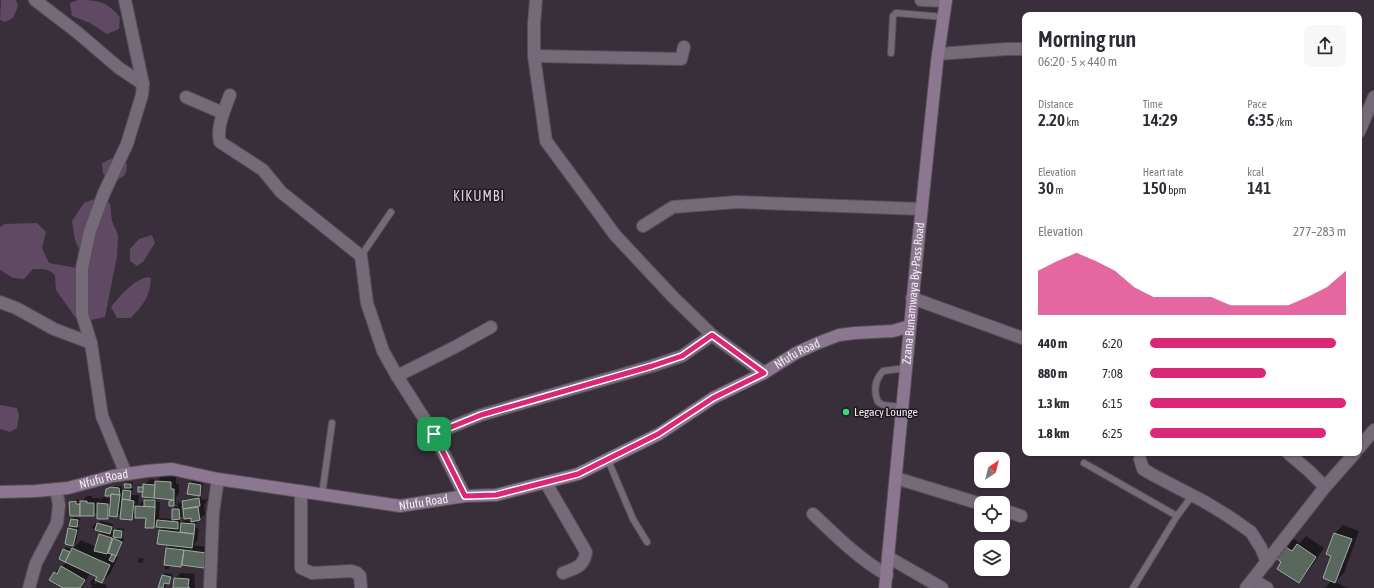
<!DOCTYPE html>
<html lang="en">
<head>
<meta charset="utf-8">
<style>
  body { margin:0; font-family:"Asap Condensed",sans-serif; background:#f7f7f7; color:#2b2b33; height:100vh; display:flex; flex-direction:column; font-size:15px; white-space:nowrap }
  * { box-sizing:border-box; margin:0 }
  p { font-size:13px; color:#7c7c81 }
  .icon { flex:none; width:22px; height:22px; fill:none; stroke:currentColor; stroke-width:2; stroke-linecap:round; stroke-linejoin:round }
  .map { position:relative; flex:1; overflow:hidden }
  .sheet { position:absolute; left:1022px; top:12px; width:340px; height:444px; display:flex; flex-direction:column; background:#fff; border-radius:8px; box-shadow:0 1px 3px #0004 }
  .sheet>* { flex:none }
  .needle { width:26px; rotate:35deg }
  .buttons { position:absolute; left:974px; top:452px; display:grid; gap:8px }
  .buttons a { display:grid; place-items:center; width:36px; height:36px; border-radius:8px; background:#fff; box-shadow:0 1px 3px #0004; font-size:20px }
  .pin { position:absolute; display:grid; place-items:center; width:34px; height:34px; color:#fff; margin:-17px; border-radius:8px; box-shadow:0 2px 6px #0006 }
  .round { display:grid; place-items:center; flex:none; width:42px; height:42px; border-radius:8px; background:#f7f7f7 }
  .overview { display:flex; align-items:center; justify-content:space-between; height:68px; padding:0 16px }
  h1 { font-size:22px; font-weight:600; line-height:30px }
  .stats { display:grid; grid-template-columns:repeat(3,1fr); gap:6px; height:68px; padding:4px 16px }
  .stats div { display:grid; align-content:center }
  .stats b { font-size:17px; font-weight:600 }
  .stats small { font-size:11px; font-weight:400 }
  .stats p { font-size:11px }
  .chart { height:112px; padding:8px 16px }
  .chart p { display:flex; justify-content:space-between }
  .chart svg { width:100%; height:72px; margin-top:4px; fill:#db2777; opacity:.7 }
  ul { padding:0 16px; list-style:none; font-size:13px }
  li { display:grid; grid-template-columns:64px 48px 1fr; align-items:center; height:30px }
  li i { height:10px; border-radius:5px; background:#db2777 }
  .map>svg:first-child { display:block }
</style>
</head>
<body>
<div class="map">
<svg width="1374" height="588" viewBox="0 0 1374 588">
  <rect width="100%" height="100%" fill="#382f3a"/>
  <g fill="#604963">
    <polygon points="1,0 16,0 18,6 13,18 5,22 0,20"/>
    <path d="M78,0C98,0 106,1 120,17L119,29L107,34L90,23L72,16L70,3Z"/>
    <path d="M115,157L127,164C127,176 124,176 114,182L103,174L102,163Z"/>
    <path d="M94,199L110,203L112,221L118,235L117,256L105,317L91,320L75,317L56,290L55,275C48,268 43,269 33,269L24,279L13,278L0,270V227L5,224L37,223L46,232L42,248L49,263L77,268L80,252L75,240L72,221L84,203Z"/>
    <polygon points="152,235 155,243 143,262 137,266 130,261 130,249 139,239"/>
    <path d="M147,277L151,278C150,297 143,305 131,318H117L111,307C121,295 131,282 147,277Z"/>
    <polygon points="0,405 17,408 19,416 17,428 10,432 0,429"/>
  </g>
  <g fill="#0007" fill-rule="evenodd">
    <path d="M162,476L176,477V484H179V494L176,497V503L174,505L170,501L172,499L157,498V502H160L159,518L173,519V509L175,507H178L177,504L180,502L183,501L185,499L201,497L202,500L207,499L212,489L210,502L206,500V503L204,505L205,514L200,519L193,521L197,522L196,528L199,529L197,541L193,545L211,548L209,561L204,567L183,564L181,566L171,565L168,569H165L167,548L172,544L160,530L164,527L158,523L154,527L147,517L136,515L132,519L122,511L117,516L111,515L108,518L98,511L94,515L70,502L73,500L78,499V502H81L87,496H92V498H100L99,501L103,497L112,499V496L107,489L110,486H121L122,489L125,490L128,487L125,485L128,482H133V485L130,488H133L132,495H139L138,505L142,501H145L149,497L139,487L141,485H144L150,479L158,480ZM183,505L185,517L191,516L192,521L184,520L180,525V520H178L182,516L181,507Z"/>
    <polygon points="192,481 203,483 202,492 200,495 190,484"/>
    <polygon points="74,517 80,518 79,524 76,527 79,528 76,542 73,545 69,529 73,525 71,519"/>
    <polygon points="101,521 113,524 112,531 115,532 118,528 124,529 123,534 120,538 124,539 116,556 118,557 110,574 102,582 98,576 90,573 82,588 65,588 51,580 55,572 67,562 64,550 66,547 72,550 81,540 96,547 100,535 103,531 92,528 95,523 98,524"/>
    <polygon points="1343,525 1359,531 1344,573 1335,582 1348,588 1325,588 1332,580 1332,556 1327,554 1335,533"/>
    <polygon points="1306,536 1324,548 1307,573 1299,582 1283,562 1285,547 1293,538 1300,543"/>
    <polygon points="140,558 144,559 142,563 137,562"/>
    <polygon points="165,573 173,574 171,581 169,583 166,582 165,588 159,588 163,575"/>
    <polygon points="181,573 194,574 195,588 174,588 175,578"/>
    <polygon points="93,579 95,579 94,585 96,583 107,585 106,588 91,588 93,585 90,585 91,581"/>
  </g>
  <g fill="#5a675d" stroke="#9eada2">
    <polygon points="155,481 171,482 171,489 174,489 174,500 154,498"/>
    <polygon points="189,483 201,485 200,496 187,494"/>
    <polygon points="124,484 131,484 131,488 125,488"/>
    <polygon points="143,484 155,485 154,498 142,497"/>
    <polygon points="111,487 119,488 120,495 111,494 111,496 105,496 106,489"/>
    <rect x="138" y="487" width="5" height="5"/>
    <polygon points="123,490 131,491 130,500 122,499"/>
    <polygon points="111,494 120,495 117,517 109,516"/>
    <polygon points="199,498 200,506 183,509 182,501"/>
    <polygon points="122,499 134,501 132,520 120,519"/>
    <rect x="144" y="500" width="11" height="7"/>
    <polygon points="174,500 174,506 169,506 169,501"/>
    <polygon points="76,501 76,504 80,504 80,516 70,516 69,502"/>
    <polygon points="80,501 87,501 87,503 94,503 94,516 80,516"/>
    <polygon points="97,503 108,504 108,519 97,519"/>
    <polygon points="135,506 155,507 154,528 145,528 146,518 135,518"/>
    <polygon points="198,507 200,520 191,522 191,518 184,519 183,509"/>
    <polygon points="172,509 179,509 180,519 172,520"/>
    <polygon points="71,519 78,520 77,527 69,526"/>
    <polygon points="157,520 178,522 178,529 156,527"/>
    <polygon points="97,523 112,527 110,534 95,530"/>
    <polygon points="181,523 195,524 194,534 180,532"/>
    <polygon points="68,528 77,530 73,546 65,544"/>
    <polygon points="114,530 122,531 121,538 113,537"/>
    <polygon points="159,530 194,534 192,548 157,544"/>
    <polygon points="1334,533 1352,539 1335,583 1323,578 1331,556 1326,554"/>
    <polygon points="99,534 112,538 107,554 94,551"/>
    <polygon points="113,538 122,542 116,556 108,553"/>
    <polygon points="1297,544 1316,557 1299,583 1277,569 1281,562 1276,558 1284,546 1292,551"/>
    <polygon points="72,548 110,565 102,583 95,580 97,577 65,562"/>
    <polygon points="166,548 184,550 181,567 164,565"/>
    <polygon points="63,549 70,552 65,562 59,559"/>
    <polygon points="184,550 206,553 204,568 182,565"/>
    <polygon points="112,554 116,556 113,562 109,560"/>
    <polygon points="61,566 85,580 80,588 63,588 49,580 54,572 57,574"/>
    <polygon points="162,575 171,577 169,584 164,583 163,588 158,588"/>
    <polygon points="174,578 189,579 188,588 190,588 173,588"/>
  </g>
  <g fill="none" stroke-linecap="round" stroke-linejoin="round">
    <g stroke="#574e58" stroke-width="8">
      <g id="lane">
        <polyline points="891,53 893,16 896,13 944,17"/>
        <polyline points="361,256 391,212"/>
        <path d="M902,407L883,405L878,402C873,390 875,380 883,371L906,368"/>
        <polyline points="608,460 633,519 647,542"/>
        <polyline points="1084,463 1177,516 1192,496"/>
        <polyline points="322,495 332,423"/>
        <polyline points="1133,588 1177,516"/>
      </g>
    </g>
    <g stroke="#574e58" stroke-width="14">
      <g id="street">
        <polyline points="35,0 78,33 119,68 143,84"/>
        <polyline points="125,0 143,84 142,95 127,144 104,193 90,231 82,268 82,314 91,343 102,416 126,474"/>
        <polyline points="536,0 534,24 534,56 546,141 615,235 673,297 712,335 764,373"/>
        <polyline points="921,0 946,1"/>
        <polyline points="938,54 1006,49 1025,49"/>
        <polyline points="534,56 681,59 684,47"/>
        <path d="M230,95C225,109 216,127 220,142L263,170L281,192L361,256L367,303L383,351L397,376L434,434L465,496"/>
        <polyline points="186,97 223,113"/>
        <polyline points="1359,132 1374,97"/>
        <polyline points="643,226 673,207 737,202 921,209"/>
        <polyline points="912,298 1025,339"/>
        <polyline points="0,302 16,308 54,329 91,343"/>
        <polyline points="397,376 455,347 491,327"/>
        <polyline points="434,434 481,415 652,366 682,356 712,335"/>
        <polyline points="1359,448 1374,430"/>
        <polyline points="1288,453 1309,471 1325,487"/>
        <polyline points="1140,459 1143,469 1153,475 1205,502 1228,516 1251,532 1261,548 1267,562"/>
        <polyline points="896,478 981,504"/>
        <path d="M546,483L586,552C584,567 575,568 563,573"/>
        <polyline points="301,491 301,568 312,573 351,571 357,573 360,576 361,588"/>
        <polyline points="1003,510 1021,516"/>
        <path d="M813,514C836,536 859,559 887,575"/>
        <polyline points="888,557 942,588"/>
        <polyline points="1253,580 1267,588"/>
        <polyline points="29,588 36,563 57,523 59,505 56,489"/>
        <polyline points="210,588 213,513 218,479"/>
        <polyline points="1246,588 1325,487 1355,453"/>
      </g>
    </g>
    <g stroke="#574e58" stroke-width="14">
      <g id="secondary">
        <path id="s1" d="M0,492L36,491L68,488L113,476L147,471L172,469L218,479L400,506L465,496L496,495L578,474L659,434L713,398L764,373L796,353L818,343L839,335L855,333L893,331L910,326"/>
        <path id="s2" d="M885,588L918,244L937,62L946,0"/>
      </g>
    </g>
    <use href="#lane" stroke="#756a77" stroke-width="6"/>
    <use href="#street" stroke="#756a77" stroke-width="12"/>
    <use href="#secondary" stroke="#8c7790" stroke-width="12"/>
  </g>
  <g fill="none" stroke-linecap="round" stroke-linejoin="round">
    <g stroke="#fff" stroke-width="8">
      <polygon id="route" points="712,335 764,373 713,398 658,434 578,474 496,495 465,496 434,434 481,415 652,366 682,356"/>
    </g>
    <use href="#route" stroke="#db2777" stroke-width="5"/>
  </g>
  <circle fill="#3dd77e" stroke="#1d191e" stroke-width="1.5" cx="846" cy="412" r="4"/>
  <g text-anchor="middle" stroke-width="3" stroke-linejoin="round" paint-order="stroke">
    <g font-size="12" fill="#f2ecf3" stroke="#1d191e">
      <text dy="4" stroke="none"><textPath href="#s2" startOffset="296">Zzana Bunamwaya By-Pass Road</textPath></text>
      <text dy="4" stroke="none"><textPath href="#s1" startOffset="837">Nfufu Road</textPath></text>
      <text dy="4" stroke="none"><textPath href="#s1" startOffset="105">Nfufu Road</textPath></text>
      <text dy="4" stroke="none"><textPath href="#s1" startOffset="429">Nfufu Road</textPath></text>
    </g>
    <g font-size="12" fill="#f2ecf3" stroke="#1d191e" text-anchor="start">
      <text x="854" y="416">Legacy Lounge</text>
    </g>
    <g font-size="14" letter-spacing="1" fill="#ded2e0" stroke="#1d191e">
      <text x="479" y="201">KIKUMBI</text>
    </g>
  </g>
</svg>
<div class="buttons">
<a><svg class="needle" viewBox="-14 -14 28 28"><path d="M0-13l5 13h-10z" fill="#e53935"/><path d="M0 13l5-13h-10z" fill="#7c7c81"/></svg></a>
<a><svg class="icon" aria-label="locate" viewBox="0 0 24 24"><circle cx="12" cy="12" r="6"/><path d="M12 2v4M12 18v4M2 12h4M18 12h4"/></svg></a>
<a><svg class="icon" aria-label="layers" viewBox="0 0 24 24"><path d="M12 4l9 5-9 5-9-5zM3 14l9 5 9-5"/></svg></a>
</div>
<div class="pin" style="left:434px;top:434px;background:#1e9e55"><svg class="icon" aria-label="arrive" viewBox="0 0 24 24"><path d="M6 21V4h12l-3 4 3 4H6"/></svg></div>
<section class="sheet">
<div class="overview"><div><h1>Morning run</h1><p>06:20 · 5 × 440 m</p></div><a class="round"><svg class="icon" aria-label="share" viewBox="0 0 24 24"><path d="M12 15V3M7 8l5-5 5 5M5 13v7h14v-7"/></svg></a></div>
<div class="stats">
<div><p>Distance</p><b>2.20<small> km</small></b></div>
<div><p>Time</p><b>14:29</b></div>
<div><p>Pace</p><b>6:35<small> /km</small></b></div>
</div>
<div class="stats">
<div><p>Elevation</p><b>30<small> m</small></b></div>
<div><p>Heart rate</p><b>150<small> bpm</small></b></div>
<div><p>kcal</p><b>141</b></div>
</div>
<div class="chart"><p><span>Elevation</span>277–283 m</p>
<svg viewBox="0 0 160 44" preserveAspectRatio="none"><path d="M0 44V17L10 11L20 6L30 11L40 17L50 27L60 33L70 33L80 33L90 33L100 38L110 38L120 38L130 38L140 33L150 27L160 17V44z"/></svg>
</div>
<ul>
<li><b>440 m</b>6:20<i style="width:95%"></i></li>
<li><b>880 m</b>7:08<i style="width:59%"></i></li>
<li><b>1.3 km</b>6:15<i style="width:100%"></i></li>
<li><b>1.8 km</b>6:25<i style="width:90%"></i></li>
</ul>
</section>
</div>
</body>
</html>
